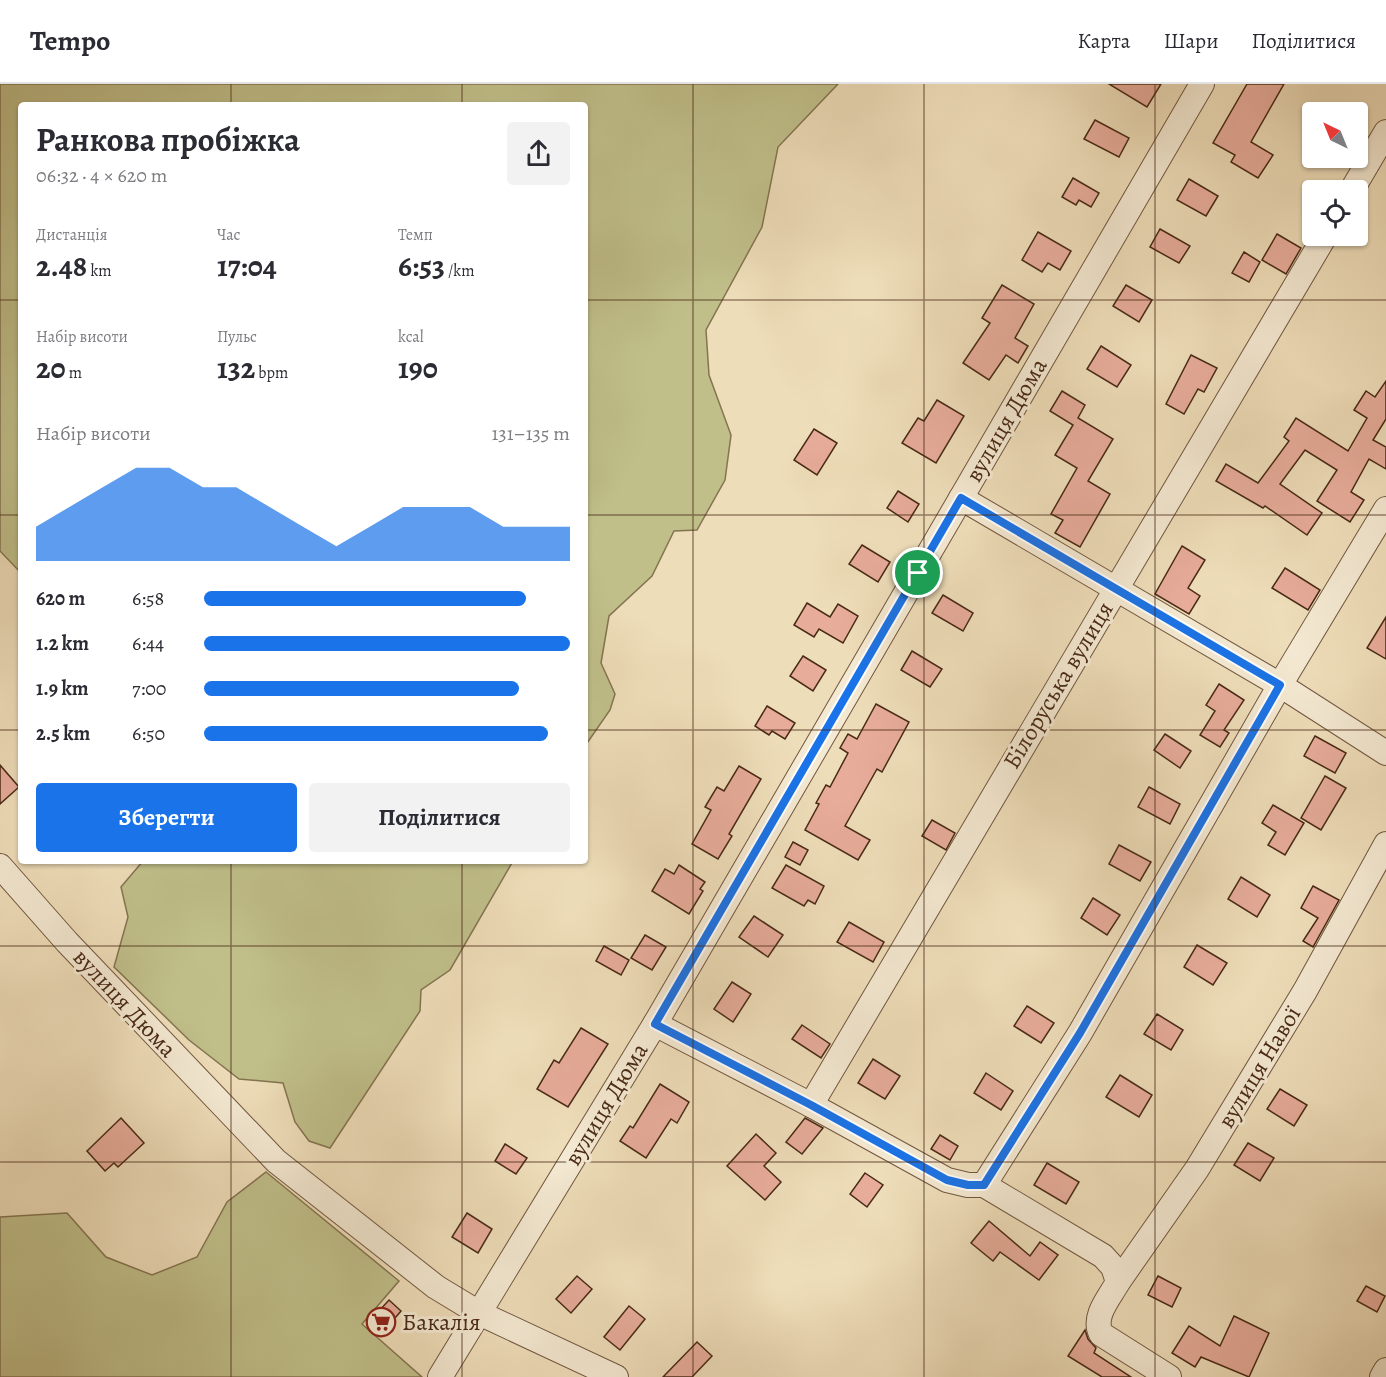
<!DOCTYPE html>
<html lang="uk">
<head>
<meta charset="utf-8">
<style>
  body { margin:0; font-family:Alegreya,serif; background:#f2f2f3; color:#2b2b33; height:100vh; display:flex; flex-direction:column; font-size:22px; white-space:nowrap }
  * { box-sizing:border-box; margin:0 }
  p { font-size:20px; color:#7c7c81 }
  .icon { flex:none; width:33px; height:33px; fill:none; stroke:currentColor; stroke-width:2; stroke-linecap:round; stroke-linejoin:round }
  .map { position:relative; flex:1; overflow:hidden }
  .sheet { position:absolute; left:18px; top:18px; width:570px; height:762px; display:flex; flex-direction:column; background:#fff; border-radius:6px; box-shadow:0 2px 4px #0004 }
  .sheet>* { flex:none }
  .needle { width:39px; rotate:317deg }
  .buttons { position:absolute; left:1302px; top:18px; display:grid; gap:12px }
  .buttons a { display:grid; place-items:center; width:66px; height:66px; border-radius:6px; background:#fff; box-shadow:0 2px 4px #0004; font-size:30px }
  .pin { position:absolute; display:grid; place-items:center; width:51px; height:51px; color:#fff; margin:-26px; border:3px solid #fff; border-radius:50%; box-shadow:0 2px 6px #0007 }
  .round { display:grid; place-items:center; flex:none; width:63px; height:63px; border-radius:6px; background:#f2f2f3 }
  .headline { display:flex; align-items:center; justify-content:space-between; height:102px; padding:0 18px }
  h1 { font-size:33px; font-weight:600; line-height:45px }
  .metrics { display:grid; grid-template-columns:repeat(3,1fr); gap:9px; height:102px; padding:6px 18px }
  .metrics div { display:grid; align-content:center }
  .metrics b { font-size:30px; font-weight:600 }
  .metrics small { font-size:16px; font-weight:400 }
  .metrics p { font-size:16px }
  .chart { height:168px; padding:12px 18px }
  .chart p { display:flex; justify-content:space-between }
  .chart svg { width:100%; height:108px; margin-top:6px; fill:#1a73e8; opacity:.7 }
  .cta { display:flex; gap:12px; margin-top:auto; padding:12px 18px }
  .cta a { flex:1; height:69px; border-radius:6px; background:#1a73e8; color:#fff; font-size:24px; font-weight:600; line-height:69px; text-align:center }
  .cta a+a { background:#f2f2f3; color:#2b2b33 }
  ul { padding:0 18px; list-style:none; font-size:20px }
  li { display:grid; grid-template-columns:96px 72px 1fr; align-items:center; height:45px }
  li i { height:15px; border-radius:8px; background:#1a73e8 }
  header { display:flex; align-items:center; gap:36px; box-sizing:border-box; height:84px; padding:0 30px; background:#fff; border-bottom:2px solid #e1e1e2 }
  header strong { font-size:28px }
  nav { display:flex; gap:33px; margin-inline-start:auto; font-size:21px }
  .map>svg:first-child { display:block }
</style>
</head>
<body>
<header>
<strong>Tempo</strong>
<nav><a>Карта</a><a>Шари</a><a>Поділитися</a></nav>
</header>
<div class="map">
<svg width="1386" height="1293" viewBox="0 0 1386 1293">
  <rect width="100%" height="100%" fill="#eeddb9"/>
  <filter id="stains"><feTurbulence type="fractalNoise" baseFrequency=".00333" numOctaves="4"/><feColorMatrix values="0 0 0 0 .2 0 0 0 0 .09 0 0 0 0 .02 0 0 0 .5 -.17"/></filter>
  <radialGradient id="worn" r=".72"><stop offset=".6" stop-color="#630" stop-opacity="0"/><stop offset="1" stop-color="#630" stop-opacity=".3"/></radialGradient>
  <g fill="#c0bf8a" stroke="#847450" stroke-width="1.5">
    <polygon points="0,0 838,0 778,63 762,143 706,246 709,291 731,351 725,396 697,446 674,447 652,492 609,532 601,579 615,610 610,626 585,662 585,21 21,21 21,489 0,467"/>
    <polygon points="143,777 513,777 450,886 421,906 420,927 330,1064 309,1057 295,1038 283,999 239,995 189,956 114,883 128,833 121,803"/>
    <polygon points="266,1088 399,1197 362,1240 422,1293 0,1293 0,1133 67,1129 106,1173 152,1191 197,1173 227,1118"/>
  </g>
  <g fill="#e7ac9a" stroke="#492a16" stroke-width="1.5">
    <polygon points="1109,0 1161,0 1147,23"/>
    <polygon points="1247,0 1284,0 1251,58 1273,71 1258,94 1231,78 1235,71 1213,59"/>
    <polygon points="1095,36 1129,54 1119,73 1084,55"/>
    <polygon points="1073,94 1099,109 1091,123 1079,116 1076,121 1062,113"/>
    <polygon points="1189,95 1218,112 1206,132 1177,116"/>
    <polygon points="1160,145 1190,162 1179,179 1150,163"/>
    <polygon points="1038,148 1071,167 1060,186 1048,179 1042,188 1022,176"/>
    <polygon points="1277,150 1301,164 1286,190 1262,176"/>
    <polygon points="1244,168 1260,178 1249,198 1232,189"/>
    <polygon points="1002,201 1034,220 1015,254 1028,262 1018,279 1006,271 989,296 963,279 990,239 982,234"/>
    <polygon points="1126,201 1152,216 1139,238 1113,222"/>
    <polygon points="1101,262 1131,281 1117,303 1087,285"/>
    <polygon points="1191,271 1217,284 1204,308 1198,305 1184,330 1166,320"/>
    <polygon points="1386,297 1386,335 1373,356 1386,363 1386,385 1369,375 1351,408 1364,416 1350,438 1317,417 1337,386 1305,366 1280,400 1322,429 1307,451 1265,422 1263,424 1216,397 1226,380 1258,399 1289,357 1284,353 1296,334 1348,367 1367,334 1354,326 1366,307 1375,313"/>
    <polygon points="1062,307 1085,321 1078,334 1113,355 1088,397 1110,410 1080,463 1055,449 1063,436 1051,430 1077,384 1055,371 1073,341 1050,327"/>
    <polygon points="937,316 964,332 936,379 902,359 918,334 924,337"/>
    <polygon points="814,345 837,359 817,391 794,376"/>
    <polygon points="898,407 919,420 908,438 887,424"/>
    <polygon points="862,461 890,478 878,498 849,480"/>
    <polygon points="1182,462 1205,476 1188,504 1200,512 1189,530 1155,510"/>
    <polygon points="1285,484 1320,506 1308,526 1272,504"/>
    <polygon points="943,511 973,529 963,547 932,529"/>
    <polygon points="807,519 830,533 838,520 858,532 843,559 819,545 814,553 794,541"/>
    <polygon points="1386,533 1386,575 1367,564"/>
    <polygon points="912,567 942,585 930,603 901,586"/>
    <polygon points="803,572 826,586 813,607 790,592"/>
    <polygon points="1219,600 1244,616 1224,646 1229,649 1220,663 1200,651 1215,627 1206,621"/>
    <polygon points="876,620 909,638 882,688 877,685 845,742 870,756 858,776 805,746 819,720 816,719 826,701 830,703 848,669 840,664 848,650 857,655"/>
    <polygon points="767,622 795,639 785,655 772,647 769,651 755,642"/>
    <polygon points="1165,650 1191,667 1180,684 1154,666"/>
    <polygon points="1315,652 1346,669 1335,689 1304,672"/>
    <polygon points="0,681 19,703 0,720"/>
    <polygon points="739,682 761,695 729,750 732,752 718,775 692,760 711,726 705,723 717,703 724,707"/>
    <polygon points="1325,692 1346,704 1321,746 1301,734"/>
    <polygon points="1149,703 1180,720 1170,740 1138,723"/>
    <polygon points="1273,721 1304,739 1285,771 1268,761 1276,748 1262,739"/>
    <polygon points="932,736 955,749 946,766 922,752"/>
    <polygon points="793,758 808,766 800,781 785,773"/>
    <polygon points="1119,761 1151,778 1140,797 1109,780"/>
    <polygon points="679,781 705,798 700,805 703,807 689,830 652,807 665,785 674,790"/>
    <polygon points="786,781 824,802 815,820 808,816 804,822 772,804"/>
    <polygon points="1241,793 1270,811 1257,833 1228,815"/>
    <polygon points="1313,802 1339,816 1313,863 1303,857 1318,834 1301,824"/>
    <polygon points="1093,814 1120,831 1107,851 1081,834"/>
    <polygon points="754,832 783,851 768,873 739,853"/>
    <polygon points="849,838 884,858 873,878 837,858"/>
    <polygon points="645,851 666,863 652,886 631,874"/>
    <polygon points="1197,861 1227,879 1213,901 1184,883"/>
    <polygon points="604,862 629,876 621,891 596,877"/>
    <polygon points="732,898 751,910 733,938 714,925"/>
    <polygon points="1027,922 1054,939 1041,959 1014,942"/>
    <polygon points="1157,930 1183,946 1171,966 1144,950"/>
    <polygon points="802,941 830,960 821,974 792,955"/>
    <polygon points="581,944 608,960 568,1023 537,1005 554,976 559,979"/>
    <polygon points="873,975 900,992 885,1015 858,999"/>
    <polygon points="986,989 1013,1007 1001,1026 974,1009"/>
    <polygon points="1120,991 1152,1011 1139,1033 1106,1013"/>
    <polygon points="660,1000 689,1018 677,1039 671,1035 646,1074 620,1057 630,1042 633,1044"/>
    <polygon points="1280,1005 1307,1021 1294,1042 1267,1025"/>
    <polygon points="121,1034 144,1059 118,1083 114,1079 105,1087 87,1067"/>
    <polygon points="805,1034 823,1044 802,1070 786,1058"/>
    <polygon points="756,1050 776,1069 764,1082 781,1098 765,1116 727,1082"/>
    <polygon points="940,1051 958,1062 950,1076 931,1065"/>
    <polygon points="1248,1059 1274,1074 1260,1097 1234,1081"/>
    <polygon points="505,1060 527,1074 516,1090 495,1077"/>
    <polygon points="1047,1079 1079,1098 1066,1120 1034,1101"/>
    <polygon points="865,1089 883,1101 867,1123 850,1110"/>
    <polygon points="467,1129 492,1145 478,1169 452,1153"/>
    <polygon points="989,1137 1030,1172 1040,1158 1058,1171 1039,1196 1000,1168 993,1177 971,1159"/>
    <polygon points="577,1192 592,1205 571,1229 556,1215"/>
    <polygon points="1158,1192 1181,1204 1172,1223 1148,1211"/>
    <polygon points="1366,1202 1385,1212 1377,1228 1357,1217"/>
    <polygon points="389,1216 401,1227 382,1249 369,1238"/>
    <polygon points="629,1222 645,1235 620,1266 604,1253"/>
    <polygon points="1234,1232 1269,1249 1249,1293 1201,1273 1195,1283 1172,1269 1189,1242 1220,1262"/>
    <polygon points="1085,1246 1088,1255 1096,1264 1094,1269 1131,1293 1102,1293 1068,1272"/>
    <polygon points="697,1258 712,1272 692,1293 663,1293"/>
  </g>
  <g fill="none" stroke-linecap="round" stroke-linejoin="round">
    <g stroke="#72573f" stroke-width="26">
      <g id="minor">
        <polyline points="1352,106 1386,48"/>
        <polyline points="961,414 1280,601 1386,669"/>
        <polyline points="0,782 67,858 276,1077 436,1203 479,1229 616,1293"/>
        <path d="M655,940L811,1021L947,1096L968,1101H984L1103,1172L1113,1183L1118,1198C1110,1213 1092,1232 1101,1250L1169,1293"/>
        <polyline points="811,1021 1325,152"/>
        <polyline points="984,1101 1080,949 1280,601 1386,425"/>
        <polyline points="1118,1198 1197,1085 1305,907 1386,760"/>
        <polyline points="440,1293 655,940 1202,0"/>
        <polyline points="1382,1293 1386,1286"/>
      </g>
    </g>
    <use href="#minor" stroke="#f4e9d2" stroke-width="24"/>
  </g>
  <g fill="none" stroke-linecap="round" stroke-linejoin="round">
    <g stroke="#fff" stroke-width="12">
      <polygon id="route" points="961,414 1280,601 1080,949 984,1101 968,1101 947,1096 811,1021 655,940"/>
    </g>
    <use href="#route" stroke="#1a73e8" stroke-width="8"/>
  </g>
  <path fill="none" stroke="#492a16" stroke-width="1.5" stroke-opacity="0.55" d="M231,0V21M462,0V21M693,0V1293M924,0V1293M1155,0V1293M0,216H21M585,216H1386M0,431H21M585,431H1386M0,646H21M585,646H1386M231,777V1293M462,777V1293M0,862H1386M0,1078H1386"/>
  <defs>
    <g id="supermarket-ring" transform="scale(1.5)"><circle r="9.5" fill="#f4e9d2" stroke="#8f2418" stroke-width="1.5"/><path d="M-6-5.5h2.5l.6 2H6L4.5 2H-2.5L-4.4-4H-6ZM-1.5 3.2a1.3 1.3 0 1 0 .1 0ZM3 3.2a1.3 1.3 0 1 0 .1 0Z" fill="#8f2418"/></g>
  </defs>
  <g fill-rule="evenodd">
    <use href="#supermarket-ring" x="381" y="1238"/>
  </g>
  <g text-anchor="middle" stroke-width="6" stroke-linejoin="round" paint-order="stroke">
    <g font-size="24" fill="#492a16" stroke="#f4e9d2">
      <text transform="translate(1006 336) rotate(-60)" y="8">вулиця Дюма</text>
      <text transform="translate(1058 601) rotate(-59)" y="8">Білоруська вулиця</text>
      <text transform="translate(125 919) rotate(47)" y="8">вулиця Дюма</text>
      <text transform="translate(1259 983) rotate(-59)" y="8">вулиця Навої</text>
      <text transform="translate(606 1020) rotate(-59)" y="8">вулиця Дюма</text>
    </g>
    <g font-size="24" fill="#492a16" stroke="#f4e9d2" text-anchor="start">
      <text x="402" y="1246">Бакалія</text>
    </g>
  </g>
  <rect width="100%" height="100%" filter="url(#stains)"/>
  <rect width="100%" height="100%" fill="url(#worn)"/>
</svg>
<div class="buttons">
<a><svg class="needle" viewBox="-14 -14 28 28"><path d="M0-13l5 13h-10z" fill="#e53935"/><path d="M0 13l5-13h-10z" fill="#7c7c81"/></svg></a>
<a><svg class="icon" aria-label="locate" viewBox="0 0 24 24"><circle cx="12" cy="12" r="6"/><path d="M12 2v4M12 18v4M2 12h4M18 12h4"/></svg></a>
</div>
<div class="pin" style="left:918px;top:489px;background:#1e9e55"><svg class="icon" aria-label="arrive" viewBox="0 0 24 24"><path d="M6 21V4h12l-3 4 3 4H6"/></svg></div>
<section class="sheet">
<div class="headline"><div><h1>Ранкова пробіжка</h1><p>06:32 · 4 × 620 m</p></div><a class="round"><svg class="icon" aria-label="share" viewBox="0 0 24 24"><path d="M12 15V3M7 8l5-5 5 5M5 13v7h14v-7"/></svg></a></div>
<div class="metrics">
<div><p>Дистанція</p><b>2.48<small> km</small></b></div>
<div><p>Час</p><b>17:04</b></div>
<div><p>Темп</p><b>6:53<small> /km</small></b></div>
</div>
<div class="metrics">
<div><p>Набір висоти</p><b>20<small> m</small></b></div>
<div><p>Пульс</p><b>132<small> bpm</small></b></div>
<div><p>kcal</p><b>190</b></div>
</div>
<div class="chart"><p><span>Набір висоти</span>131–135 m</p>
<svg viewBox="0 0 160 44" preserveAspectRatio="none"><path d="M0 44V30L10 22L20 14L30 6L40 6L50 14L60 14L70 22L80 30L90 38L100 30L110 22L120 22L130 22L140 30L150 30L160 30V44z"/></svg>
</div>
<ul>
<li><b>620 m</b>6:58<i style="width:88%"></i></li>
<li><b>1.2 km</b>6:44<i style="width:100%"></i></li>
<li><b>1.9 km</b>7:00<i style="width:86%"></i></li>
<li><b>2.5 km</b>6:50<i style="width:94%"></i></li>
</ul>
<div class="cta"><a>Зберегти</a><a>Поділитися</a></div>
</section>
</div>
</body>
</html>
